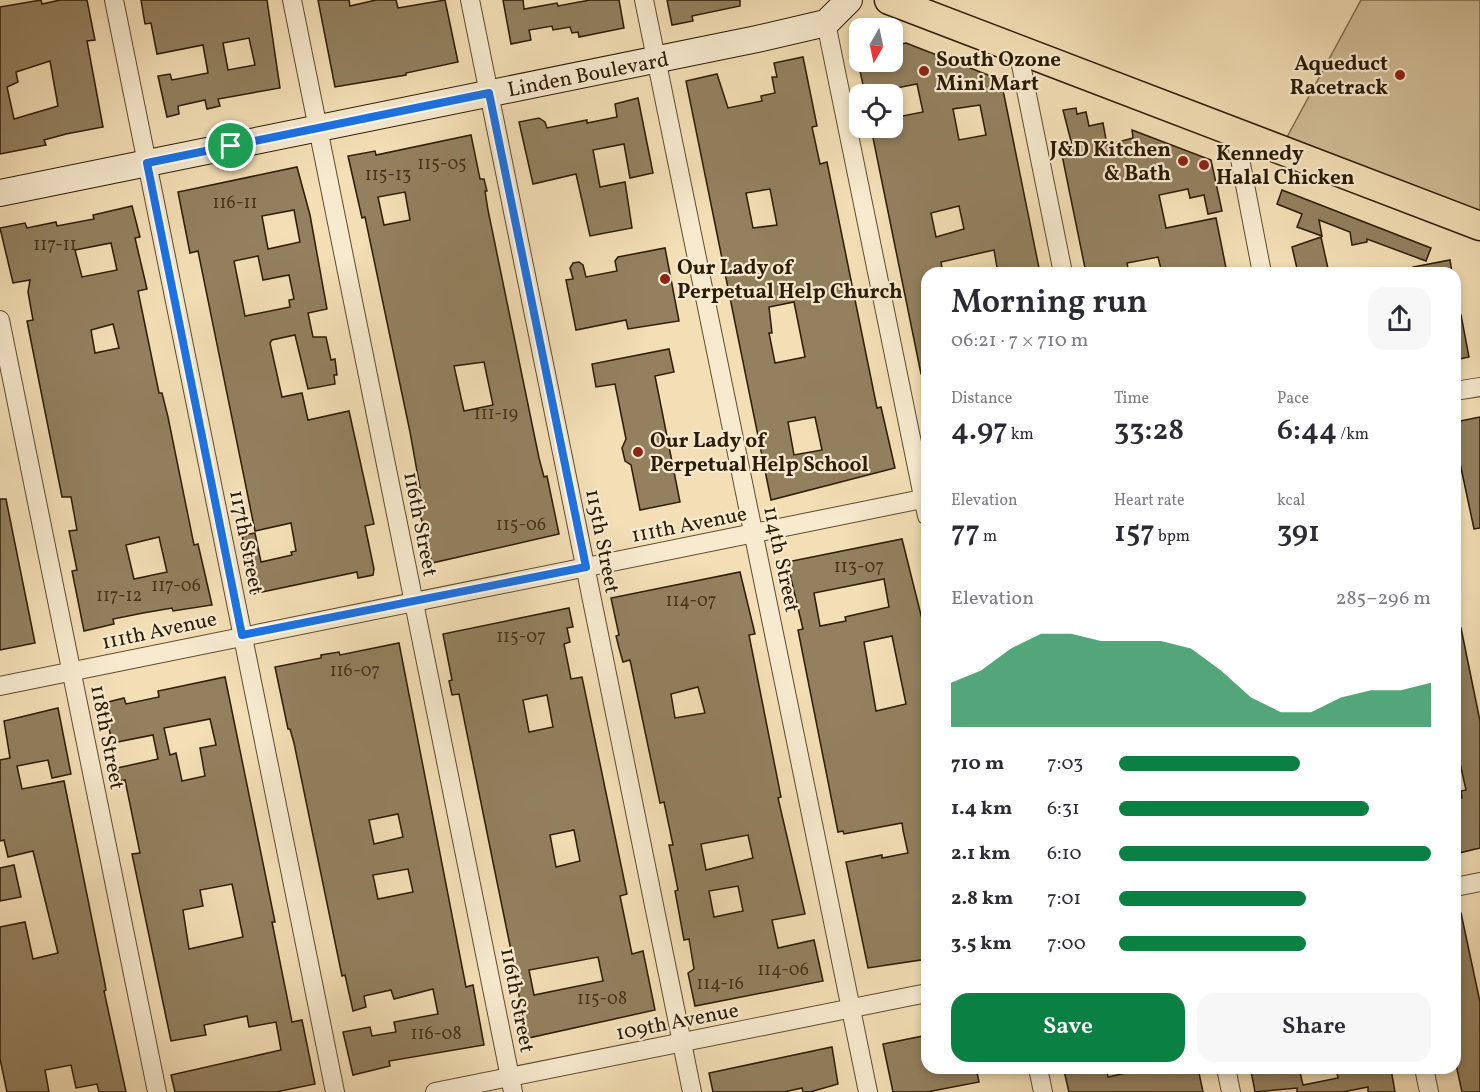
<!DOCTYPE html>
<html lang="en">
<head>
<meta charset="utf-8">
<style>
  body { margin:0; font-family:Vollkorn,serif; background:#f7f7f7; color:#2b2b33; height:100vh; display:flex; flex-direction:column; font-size:22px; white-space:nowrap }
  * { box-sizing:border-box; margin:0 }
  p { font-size:20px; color:#7c7c81 }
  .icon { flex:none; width:33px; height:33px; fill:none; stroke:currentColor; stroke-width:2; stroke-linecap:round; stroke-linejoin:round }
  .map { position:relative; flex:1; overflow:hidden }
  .panel { position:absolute; left:921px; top:267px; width:540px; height:807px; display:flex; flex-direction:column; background:#fff; border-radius:18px; box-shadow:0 3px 9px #0003 }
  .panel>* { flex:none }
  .needle { width:39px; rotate:189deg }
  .buttons { position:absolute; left:849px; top:18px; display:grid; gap:12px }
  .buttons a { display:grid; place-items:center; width:54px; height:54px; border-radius:12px; background:#fff; box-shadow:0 3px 9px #0003; font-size:30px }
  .pin { position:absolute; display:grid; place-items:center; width:51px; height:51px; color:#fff; margin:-26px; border:3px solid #fff; border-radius:50%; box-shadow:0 2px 6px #0007 }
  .round { display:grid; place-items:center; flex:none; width:63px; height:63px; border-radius:18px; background:#f7f7f7 }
  .headline { display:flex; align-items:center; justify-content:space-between; height:102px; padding:0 30px }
  h1 { font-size:33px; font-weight:600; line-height:45px }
  .metrics { display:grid; grid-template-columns:repeat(3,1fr); gap:9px; height:102px; padding:6px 30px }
  .metrics div { display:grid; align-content:center }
  .metrics b { font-size:30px; font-weight:600 }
  .metrics small { font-size:16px; font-weight:400 }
  .metrics p { font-size:16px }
  .chart { height:168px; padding:12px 30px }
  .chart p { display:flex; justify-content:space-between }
  .chart svg { width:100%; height:108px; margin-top:6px; fill:#0b8043; opacity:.7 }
  .button { display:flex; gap:12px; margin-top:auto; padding:12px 30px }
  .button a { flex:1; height:69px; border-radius:18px; background:#0b8043; color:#fff; font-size:24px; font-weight:600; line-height:69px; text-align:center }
  .button a+a { background:#f7f7f7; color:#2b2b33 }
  ul { padding:0 30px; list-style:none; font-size:20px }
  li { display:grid; grid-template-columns:96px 72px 1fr; align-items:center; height:45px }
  li i { height:15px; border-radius:8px; background:#0b8043 }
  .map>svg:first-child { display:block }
</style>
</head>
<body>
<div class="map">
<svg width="1480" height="1092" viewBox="0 0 1480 1092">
  <rect width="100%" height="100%" fill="#f3deb5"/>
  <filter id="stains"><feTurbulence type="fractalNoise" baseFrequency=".00333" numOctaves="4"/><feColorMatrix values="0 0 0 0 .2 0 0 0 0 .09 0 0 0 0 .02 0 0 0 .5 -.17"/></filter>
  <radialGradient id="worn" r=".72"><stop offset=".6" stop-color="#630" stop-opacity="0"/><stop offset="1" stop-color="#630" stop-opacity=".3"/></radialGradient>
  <polygon fill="#d1bd97" stroke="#7e6c4c" stroke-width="1.5" points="1361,0 1480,0 1480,226 1280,150"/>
  <g fill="#93805f" stroke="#2c1b02" stroke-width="1.5" fill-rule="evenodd">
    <path d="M41,0L42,4L60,0H87L95,40L87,41L103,127L66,134L44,140L46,145L0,154V7ZM50,61L58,106L14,119L7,87L18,82L16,72Z"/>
    <path d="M141,0H267L280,88L218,99L220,106L207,109L205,100L178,106L179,114L167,117L158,76L170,74L172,80L208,73L203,45L157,54L151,23L145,24ZM249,38L255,65L228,70L223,43Z"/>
    <polygon points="318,0 349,0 350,6 376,0 396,0 398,8 445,0 458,62 406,73 406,75 335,87"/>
    <polygon points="503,0 523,0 524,9 557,3 558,6 590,0 619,0 624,28 579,37 578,32 572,33 570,27 553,30 552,26 529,30 531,40 511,44"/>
    <polygon points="667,0 740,0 740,6 692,16 693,21 672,25"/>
    <path d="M906,43L1001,80L1040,273H998L994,250L941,262L943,273H927V373L921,374L871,128H892V118L923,112L917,84L891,89L892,94H865L858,62H892V46ZM980,105L986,135L959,140L953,109ZM959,206L964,229L936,237L931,213Z"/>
    <path d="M803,57L817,126L812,127L820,164L827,162L877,408L881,407L895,468L771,500L686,81L717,74L728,108L762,101L761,96L775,93L772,77H777L774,63ZM770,189L777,225L753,228L746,193ZM794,302L805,357L775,363L769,333H772L769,307ZM815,417L822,450L794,455L788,422Z"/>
    <polygon points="638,98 653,173 630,178 624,144 593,150 600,187 625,182 632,228 590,236 576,174 533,184 519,122 539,118 545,122 547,128 587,120 587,123 617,117 615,104"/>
    <polygon points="1076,108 1077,114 1086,112 1089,126 1103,123 1107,145 1133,138 1132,130 1211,160 1222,211 1208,214 1204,195 1190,198 1188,189 1159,195 1166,228 1216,218 1227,273 1162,273 1158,257 1127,263 1129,273 1086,273 1062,155 1074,153 1063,110"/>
    <path d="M471,135L480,179H484L487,191H485L488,210L539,458L544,477L547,476L559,534L432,563L414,489L420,488L410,432L365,217L362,218L348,156L375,151L376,155ZM405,192L410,220L384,225L378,197ZM484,362L493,405L464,411L454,366Z"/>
    <path d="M297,167L310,215L327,309L308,313L313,337H326L331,360L335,359L337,375H334L335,384L308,389L295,335L272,340L270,343L282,397L302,393L308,420L349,411L374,524L365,526L374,569L373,575L358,578L357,572L253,594L242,535L255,533L261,562L292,555L291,552L296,551L291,523L255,531L198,251L190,253L178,192ZM294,210L300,242L268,249L262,216ZM258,256L263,280L289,275L294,299L289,300L290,307L245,316L234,261Z"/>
    <polygon points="1282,190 1431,248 1426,261 1367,239 1367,242 1352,245 1350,232 1319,220 1322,236 1297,227 1302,214 1277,204"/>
    <path d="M132,206L140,237L135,238L147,289L138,291L159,393H162L168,417L194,545L198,544L212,605L173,611L172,608L143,613L113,619L114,624L84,631L72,571L77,570L69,531L77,530L71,497H62L27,321L33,320L28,292L30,280L13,283L0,228L25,223L27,228L56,222L57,226L94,219L93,215ZM111,243L117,270L82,277L75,250ZM113,324L119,348L95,353L91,330ZM159,537L167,572L134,579L126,545Z"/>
    <polygon points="1321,237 1329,273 1298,273 1292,247"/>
    <polygon points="665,248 679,321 628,329 626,320 576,330 566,280 573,279 570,268 573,263 579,262 583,265 586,277 617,271 615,261 618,257"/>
    <polygon points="1450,260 1452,273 1414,273 1413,267"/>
    <polygon points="1455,315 1461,315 1469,357 1455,360"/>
    <polygon points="669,349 674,372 655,376 680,502 640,510 631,465 625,461 622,448 626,439 615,384 596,387 592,364"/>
    <polygon points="1480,417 1480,528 1474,529 1460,463 1455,464 1455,422"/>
    <polygon points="0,499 6,499 35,643 0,650"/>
    <path d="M902,539L927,639V940H924L927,959L868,968L846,862L882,855V858L908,853L903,830L902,823L844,834L843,831L838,832L798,630L803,629L787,562ZM884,579L889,607L849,616L845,617L846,621L820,626L814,593ZM892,636L906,704L876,711L864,642Z"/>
    <path d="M740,572L755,634L749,635L781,797L778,798L805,914L772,920L778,948L814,940L823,981L695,1006L688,973L694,969L689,939L684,940L675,891L678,890L669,845H673L669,826L664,802L660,803L630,660L623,662L619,648L616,636L619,635L611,598ZM698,687L705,713L675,718L671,694ZM748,835L753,858L706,870L701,844ZM738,886L743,911L714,917L709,891Z"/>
    <path d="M569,608L573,627L567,628L570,642L564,644L571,679L582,677L627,894L620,896L632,954L643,951L655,1010L524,1039L517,1004L520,1003L516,975L495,872L459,694L452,695L449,681L452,680L443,634ZM547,695L553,727L529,732L523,700ZM574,830L580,861L556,867L550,835ZM598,957L603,981L534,995L529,970Z"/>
    <polygon points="1455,628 1461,628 1480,721 1480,848 1455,854 1455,799 1462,798 1461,791 1466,790 1460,763 1455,764"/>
    <path d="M399,643L466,987L473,985L484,1045L389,1061L390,1066L353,1075L343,1032L370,1027L372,1036L396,1032L394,1022L438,1014L433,989L394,999L391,990L364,996L366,1007L353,1011L345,975L342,976L294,743L290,729H288L275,667L321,658V655L339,652L340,655ZM398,814L403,837L374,844L369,820ZM408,869L413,892L378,899L373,875Z"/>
    <path d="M225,677L275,922H272L292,1022L302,1020L315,1084L276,1092H175L171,1075L281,1050L276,1022L249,1027L247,1016L204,1025L206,1035L171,1041L132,854L140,853L125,780L120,781L117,768L158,759L153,735L112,743L104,703L124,698L126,704L159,697L158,691ZM210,719L216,745L200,748L205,776L182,781L176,753L170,755L164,728ZM232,884L243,937L189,949L183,910L203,906L200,890Z"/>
    <polygon points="58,708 71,774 52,778 48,760 17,766 22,789 64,781 104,979 106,990 104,991 126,1092 99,1092 97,1084 76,1088 71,1065 45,1070 49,1092 7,1092 0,1059 0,927 25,922 33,959 58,953 33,851 8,857 4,840 0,841 0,760 10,758 4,721"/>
    <polygon points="14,865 21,897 0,901 0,868"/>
    <polygon points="1461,913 1480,1002 1480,1092 1462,1092 1455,1060 1455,914"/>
    <polygon points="923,1036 927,1068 976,1068 979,1082 927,1092 893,1092 883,1044"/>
    <polygon points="832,1047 838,1084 810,1092 803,1092 802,1088 784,1092 713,1092 709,1073"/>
    <polygon points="1074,1068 1106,1068 1108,1077 1148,1068 1198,1068 1203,1092 1069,1092 1064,1071"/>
    <polygon points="1268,1068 1299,1068 1303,1085 1338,1078 1336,1068 1385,1068 1391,1069 1395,1092 1368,1092 1368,1087 1343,1092 1297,1092 1297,1088 1255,1092 1251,1071"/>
  </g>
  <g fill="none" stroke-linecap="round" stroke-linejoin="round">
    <g stroke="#5e4c2f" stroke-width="20">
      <g id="street">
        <polyline points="114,0 335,1092"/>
        <polyline points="292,0 513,1092"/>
        <polyline points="470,0 692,1092"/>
        <polyline points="644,0 868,1092"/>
        <polyline points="826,23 927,516"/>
        <polyline points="1018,50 1063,273"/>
        <polyline points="1235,133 1262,273"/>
        <polyline points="0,320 157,1092"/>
        <polyline points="1455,391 1480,387"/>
        <polyline points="0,686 927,498"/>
        <polyline points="1455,887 1480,882"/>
        <polyline points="1038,1068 1043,1092"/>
        <polyline points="1226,1068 1231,1092"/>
        <polyline points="1424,1068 1429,1092"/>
        <polyline points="435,1092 927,993"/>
      </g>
    </g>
    <g stroke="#2c1b02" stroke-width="28">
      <polyline id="secondary" points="0,193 757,39 826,23 849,0"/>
    </g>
    <g stroke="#2c1b02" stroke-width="31">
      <polyline id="primary" points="889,0 1480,226"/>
    </g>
    <use href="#street" stroke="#f7eacf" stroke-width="18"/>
    <use href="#secondary" stroke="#f7eacf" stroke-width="26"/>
    <use href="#primary" stroke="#f3deb5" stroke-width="28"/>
  </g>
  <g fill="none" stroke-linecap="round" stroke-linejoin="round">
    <g stroke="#fff" stroke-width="12">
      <polygon id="route" points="489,93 586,567 242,635 147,163"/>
    </g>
    <use href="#route" stroke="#1a73e8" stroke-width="8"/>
  </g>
  <g fill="#8f2418" stroke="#f7eacf" stroke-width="2">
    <circle cx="924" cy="71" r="6"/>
    <circle cx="1400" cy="75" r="6"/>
    <circle cx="1183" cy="161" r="6"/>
    <circle cx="1204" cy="165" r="6"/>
    <circle cx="665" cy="279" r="6"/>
    <circle cx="638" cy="452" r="6"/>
  </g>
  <g text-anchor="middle" stroke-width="4.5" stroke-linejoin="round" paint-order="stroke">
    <g font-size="18" fill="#463419">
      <text x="442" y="169">115-05</text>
      <text x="388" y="180">115-13</text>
      <text x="235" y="208">116-11</text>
      <text x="55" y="250">117-11</text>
      <text x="496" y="419">111-19</text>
      <text x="521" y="530">115-06</text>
      <text x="859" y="572">113-07</text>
      <text x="176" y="591">117-06</text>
      <text x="119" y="601">117-12</text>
      <text x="691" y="606">114-07</text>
      <text x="521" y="642">115-07</text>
      <text x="355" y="676">116-07</text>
      <text x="783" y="975">114-06</text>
      <text x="720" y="989">114-16</text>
      <text x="602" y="1004">115-08</text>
      <text x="436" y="1039">116-08</text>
    </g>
    <g font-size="21" font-weight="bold" fill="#2c1b02" stroke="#f7eacf" text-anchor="start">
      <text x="936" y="66">South Ozone<tspan x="936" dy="24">Mini Mart</tspan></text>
      <text x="1388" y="70" text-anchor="end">Aqueduct<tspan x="1388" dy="24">Racetrack</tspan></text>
      <text x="1171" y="156" text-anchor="end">J&amp;D Kitchen<tspan x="1171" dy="24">&amp; Bath</tspan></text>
      <text x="1216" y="160">Kennedy<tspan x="1216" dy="24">Halal Chicken</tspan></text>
      <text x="677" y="274">Our Lady of<tspan x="677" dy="24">Perpetual Help Church</tspan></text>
      <text x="650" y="447">Our Lady of<tspan x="650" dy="24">Perpetual Help School</tspan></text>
    </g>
    <g font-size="21" fill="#2c1b02" stroke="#f7eacf">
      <text transform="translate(588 74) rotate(-11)" y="7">Linden Boulevard</text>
      <text transform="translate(421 524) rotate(79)" y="7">116th Street</text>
      <text transform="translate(689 524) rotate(-11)" y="7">111th Avenue</text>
      <text transform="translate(603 541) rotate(79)" y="7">115th Street</text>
      <text transform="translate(247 542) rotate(79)" y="7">117th Street</text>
      <text transform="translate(782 559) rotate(78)" y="7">114th Street</text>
      <text transform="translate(159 630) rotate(-12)" y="7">111th Avenue</text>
      <text transform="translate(108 737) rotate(79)" y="7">118th Street</text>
      <text transform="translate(518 1000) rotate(79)" y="7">116th Street</text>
      <text transform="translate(677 1021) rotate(-11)" y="7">109th Avenue</text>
    </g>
  </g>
  <rect width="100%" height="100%" filter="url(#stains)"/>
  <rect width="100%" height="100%" fill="url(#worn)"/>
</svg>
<div class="buttons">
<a><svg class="needle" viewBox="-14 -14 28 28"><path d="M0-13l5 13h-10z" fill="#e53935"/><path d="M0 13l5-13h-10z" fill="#7c7c81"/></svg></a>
<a><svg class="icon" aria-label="locate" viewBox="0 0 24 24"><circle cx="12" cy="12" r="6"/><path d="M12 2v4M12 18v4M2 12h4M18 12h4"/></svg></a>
</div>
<div class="pin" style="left:231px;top:146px;background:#1e9e55"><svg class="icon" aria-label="arrive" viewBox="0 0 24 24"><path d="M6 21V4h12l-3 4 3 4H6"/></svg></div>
<section class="panel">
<div class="headline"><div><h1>Morning run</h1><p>06:21 · 7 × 710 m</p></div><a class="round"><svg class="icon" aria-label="share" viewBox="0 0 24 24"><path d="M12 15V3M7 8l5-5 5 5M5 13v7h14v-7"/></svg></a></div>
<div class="metrics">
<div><p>Distance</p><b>4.97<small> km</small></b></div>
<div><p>Time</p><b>33:28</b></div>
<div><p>Pace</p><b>6:44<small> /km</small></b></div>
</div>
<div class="metrics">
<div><p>Elevation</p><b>77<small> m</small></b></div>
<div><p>Heart rate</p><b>157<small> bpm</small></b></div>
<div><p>kcal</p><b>391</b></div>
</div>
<div class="chart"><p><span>Elevation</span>285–296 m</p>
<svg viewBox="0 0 160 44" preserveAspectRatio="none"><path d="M0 44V26L10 21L20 12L30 6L40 6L50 9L60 9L70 9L80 12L90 21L100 32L110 38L120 38L130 32L140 29L150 29L160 26V44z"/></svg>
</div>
<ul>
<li><b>710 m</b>7:03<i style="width:58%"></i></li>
<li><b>1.4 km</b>6:31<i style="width:80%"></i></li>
<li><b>2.1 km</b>6:10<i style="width:100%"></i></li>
<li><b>2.8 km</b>7:01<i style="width:60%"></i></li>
<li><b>3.5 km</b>7:00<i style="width:60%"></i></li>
</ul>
<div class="button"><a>Save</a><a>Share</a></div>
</section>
</div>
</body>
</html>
